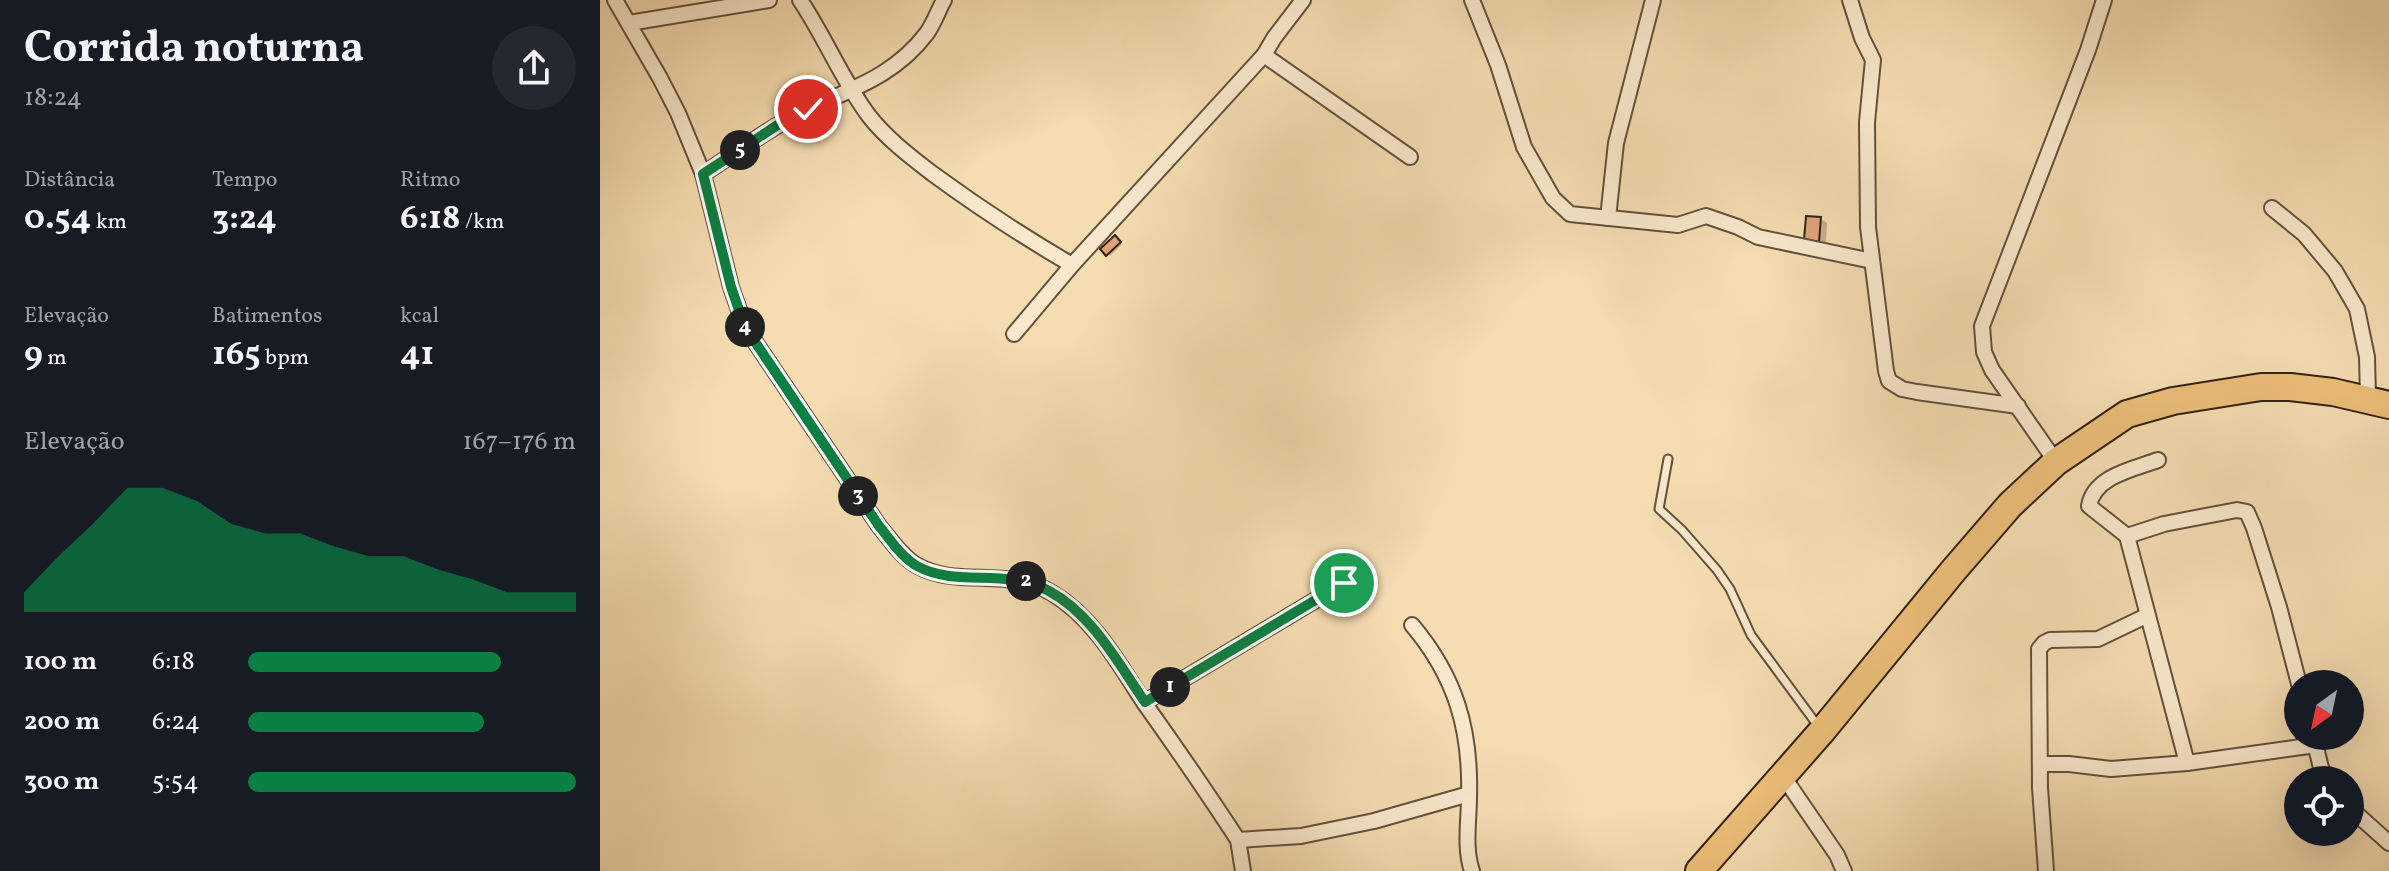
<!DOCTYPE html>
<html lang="pt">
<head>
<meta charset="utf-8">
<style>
  body { margin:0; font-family:Vollkorn,serif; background:#242831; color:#f1f3f6; height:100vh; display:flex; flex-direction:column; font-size:30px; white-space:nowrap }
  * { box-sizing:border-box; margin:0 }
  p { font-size:26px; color:#9ea1a6 }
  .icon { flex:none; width:44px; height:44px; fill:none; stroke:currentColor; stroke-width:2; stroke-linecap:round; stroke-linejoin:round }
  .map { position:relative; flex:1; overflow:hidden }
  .details { display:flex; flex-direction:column; background:#171b24; width:600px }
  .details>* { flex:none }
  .needle { width:52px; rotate:213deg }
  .tools { position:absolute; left:1684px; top:670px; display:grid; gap:16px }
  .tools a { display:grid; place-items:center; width:80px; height:80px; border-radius:50%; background:#171b24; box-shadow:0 8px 32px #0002; font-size:40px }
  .pin { position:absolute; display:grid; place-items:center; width:68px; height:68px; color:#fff; margin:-34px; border:4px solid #fff; border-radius:50%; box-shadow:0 2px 8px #0007 }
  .km { position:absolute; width:40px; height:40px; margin:-20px; border-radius:50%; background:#222; color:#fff; font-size:22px; line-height:40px; text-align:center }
  .round { display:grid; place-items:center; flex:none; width:84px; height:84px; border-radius:42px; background:#242831 }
  .headline { display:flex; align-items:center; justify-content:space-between; height:136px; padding:0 24px }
  h1 { font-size:44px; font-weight:700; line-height:60px }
  .metrics { display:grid; grid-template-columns:repeat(3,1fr); gap:12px; height:136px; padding:8px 24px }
  .metrics div { display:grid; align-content:center }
  .metrics b { font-size:34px; font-weight:700 }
  .metrics small { font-size:22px; font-weight:400 }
  .metrics p { font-size:22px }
  .chart { height:224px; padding:16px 24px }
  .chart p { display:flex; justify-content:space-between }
  .chart svg { width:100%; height:144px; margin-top:8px; fill:#0b8043; opacity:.7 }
  ul { padding:0 24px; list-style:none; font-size:26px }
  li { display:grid; grid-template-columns:128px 96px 1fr; align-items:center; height:60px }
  li i { height:20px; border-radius:10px; background:#0b8043 }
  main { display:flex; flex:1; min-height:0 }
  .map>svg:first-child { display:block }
</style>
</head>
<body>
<main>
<section class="details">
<div class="headline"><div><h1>Corrida noturna</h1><p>18:24</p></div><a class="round"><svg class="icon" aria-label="share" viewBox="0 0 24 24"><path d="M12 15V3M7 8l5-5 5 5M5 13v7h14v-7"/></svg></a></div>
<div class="metrics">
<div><p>Distância</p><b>0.54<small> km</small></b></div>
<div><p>Tempo</p><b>3:24</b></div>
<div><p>Ritmo</p><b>6:18<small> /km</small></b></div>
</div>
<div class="metrics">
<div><p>Elevação</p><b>9<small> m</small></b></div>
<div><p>Batimentos</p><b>165<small> bpm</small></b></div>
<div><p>kcal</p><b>41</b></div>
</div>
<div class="chart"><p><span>Elevação</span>167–176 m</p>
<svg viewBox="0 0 160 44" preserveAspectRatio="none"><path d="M0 44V38L10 27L20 17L30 6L40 6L50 10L60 17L70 20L80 20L90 24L100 27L110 27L120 31L130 34L140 38L150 38L160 38V44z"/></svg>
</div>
<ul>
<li><b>100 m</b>6:18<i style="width:77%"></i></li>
<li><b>200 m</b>6:24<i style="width:72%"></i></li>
<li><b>300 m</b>5:54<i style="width:100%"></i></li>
</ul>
</section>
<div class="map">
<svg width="1789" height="871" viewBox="0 0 1789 871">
  <rect width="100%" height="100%" fill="#f5dcb1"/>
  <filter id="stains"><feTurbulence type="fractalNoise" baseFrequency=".0025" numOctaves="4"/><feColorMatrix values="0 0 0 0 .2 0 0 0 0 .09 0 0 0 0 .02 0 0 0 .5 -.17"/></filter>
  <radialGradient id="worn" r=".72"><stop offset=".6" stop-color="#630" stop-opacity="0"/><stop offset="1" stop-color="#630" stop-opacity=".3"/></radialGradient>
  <g fill="#0003">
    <polygon points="1221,219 1227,223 1226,244 1213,243 1206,239"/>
    <polygon points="518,239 522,244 510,256 508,254"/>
  </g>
  <g fill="#dea37a" stroke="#342114" stroke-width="2">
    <polygon points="1206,216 1221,217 1219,242 1204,240"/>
    <polygon points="515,235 521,242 506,256 500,249"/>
  </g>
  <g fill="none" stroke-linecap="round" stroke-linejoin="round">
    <g stroke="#64503b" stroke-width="11">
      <polyline id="lane" points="1068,459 1059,509 1082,530 1117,570 1130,589 1151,635 1218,726"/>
    </g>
    <g stroke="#64503b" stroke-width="18">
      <g id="street">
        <path d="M15,0L60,78L78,113L103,174L131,287L145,327L279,526C290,539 301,556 316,565C357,589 408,566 452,593C494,618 519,664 545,704C577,749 608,794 638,840L643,871"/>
        <path d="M200,0C225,37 242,80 269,116C286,138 311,157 333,174C378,207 424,237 472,265"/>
        <polyline points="872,0 898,65 924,147 953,198 970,214 1078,225 1106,216 1138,227 1158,237 1272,261"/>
        <polyline points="1250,0 1262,38 1273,60 1267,122 1268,227 1286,371 1289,381 1302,389 1317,392 1418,406"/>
        <polyline points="29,23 169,0"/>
        <polyline points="664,55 810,157"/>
        <path d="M103,174C132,155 161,134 192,117C242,91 291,81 327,33C334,23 338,11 344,0"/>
        <polyline points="1672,208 1704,234 1735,271 1757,309 1767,357 1768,398"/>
        <polyline points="1008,218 1016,143 1053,0"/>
        <polyline points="414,334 472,265 664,55 674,38 703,0"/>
        <polyline points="1456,462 1392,370 1384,352 1382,326 1488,50 1504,0"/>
        <path d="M1527,536L1489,506C1494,476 1534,469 1558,460"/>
        <path d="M812,625C856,677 871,730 869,797C869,820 864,848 872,871"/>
        <polyline points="1699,684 1679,607 1654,528 1647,512 1637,510 1564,524 1527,536 1587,763 1716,745"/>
        <polyline points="545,702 744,583"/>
        <polyline points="1714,739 1721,768 1728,780"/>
        <polyline points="1440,764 1469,764 1511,769 1587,763"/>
        <polyline points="1183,776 1237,855 1244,871"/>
        <polyline points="1750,808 1789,843"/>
        <polyline points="638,840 701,836 774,821 869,794"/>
        <polyline points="1446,871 1440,788 1439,649 1444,643 1450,640 1498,639 1546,616"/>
      </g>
    </g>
    <g stroke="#342114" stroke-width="30">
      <polyline id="highway" points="1099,871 1222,731 1353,571 1410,505 1456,462 1527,414 1573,401 1661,387 1690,387 1733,392 1789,405"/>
    </g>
    <use href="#lane" stroke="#f8e8cc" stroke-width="7"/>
    <use href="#street" stroke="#f8e8cc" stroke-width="14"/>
    <use href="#highway" stroke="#eabe78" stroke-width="26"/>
  </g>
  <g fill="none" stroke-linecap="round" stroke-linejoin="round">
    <g stroke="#fff" stroke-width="16">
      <path id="route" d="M208,109L176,126L103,174L131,287L145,327L279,526C290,539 301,557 317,566C357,588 405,567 449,591C492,614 518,663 545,702L744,583"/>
    </g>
    <use href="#route" stroke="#0b8043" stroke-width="10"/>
  </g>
  <rect width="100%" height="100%" filter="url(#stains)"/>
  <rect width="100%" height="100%" fill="url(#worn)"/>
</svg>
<div class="tools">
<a><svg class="needle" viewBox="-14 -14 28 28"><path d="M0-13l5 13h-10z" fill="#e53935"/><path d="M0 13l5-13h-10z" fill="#9ea1a6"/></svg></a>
<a><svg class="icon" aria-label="locate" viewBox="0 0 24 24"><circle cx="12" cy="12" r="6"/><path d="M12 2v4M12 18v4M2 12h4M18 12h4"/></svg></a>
</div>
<div class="pin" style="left:744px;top:583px;background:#1e9e55"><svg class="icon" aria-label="arrive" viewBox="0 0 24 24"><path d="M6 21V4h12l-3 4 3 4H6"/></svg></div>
<div class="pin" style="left:208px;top:109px;background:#d93025"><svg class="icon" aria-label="check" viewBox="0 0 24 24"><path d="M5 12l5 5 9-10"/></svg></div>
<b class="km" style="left:570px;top:687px">1</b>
<b class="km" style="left:426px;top:581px">2</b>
<b class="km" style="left:258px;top:496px">3</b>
<b class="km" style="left:145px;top:327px">4</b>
<b class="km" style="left:140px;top:150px">5</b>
</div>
</main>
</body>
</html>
